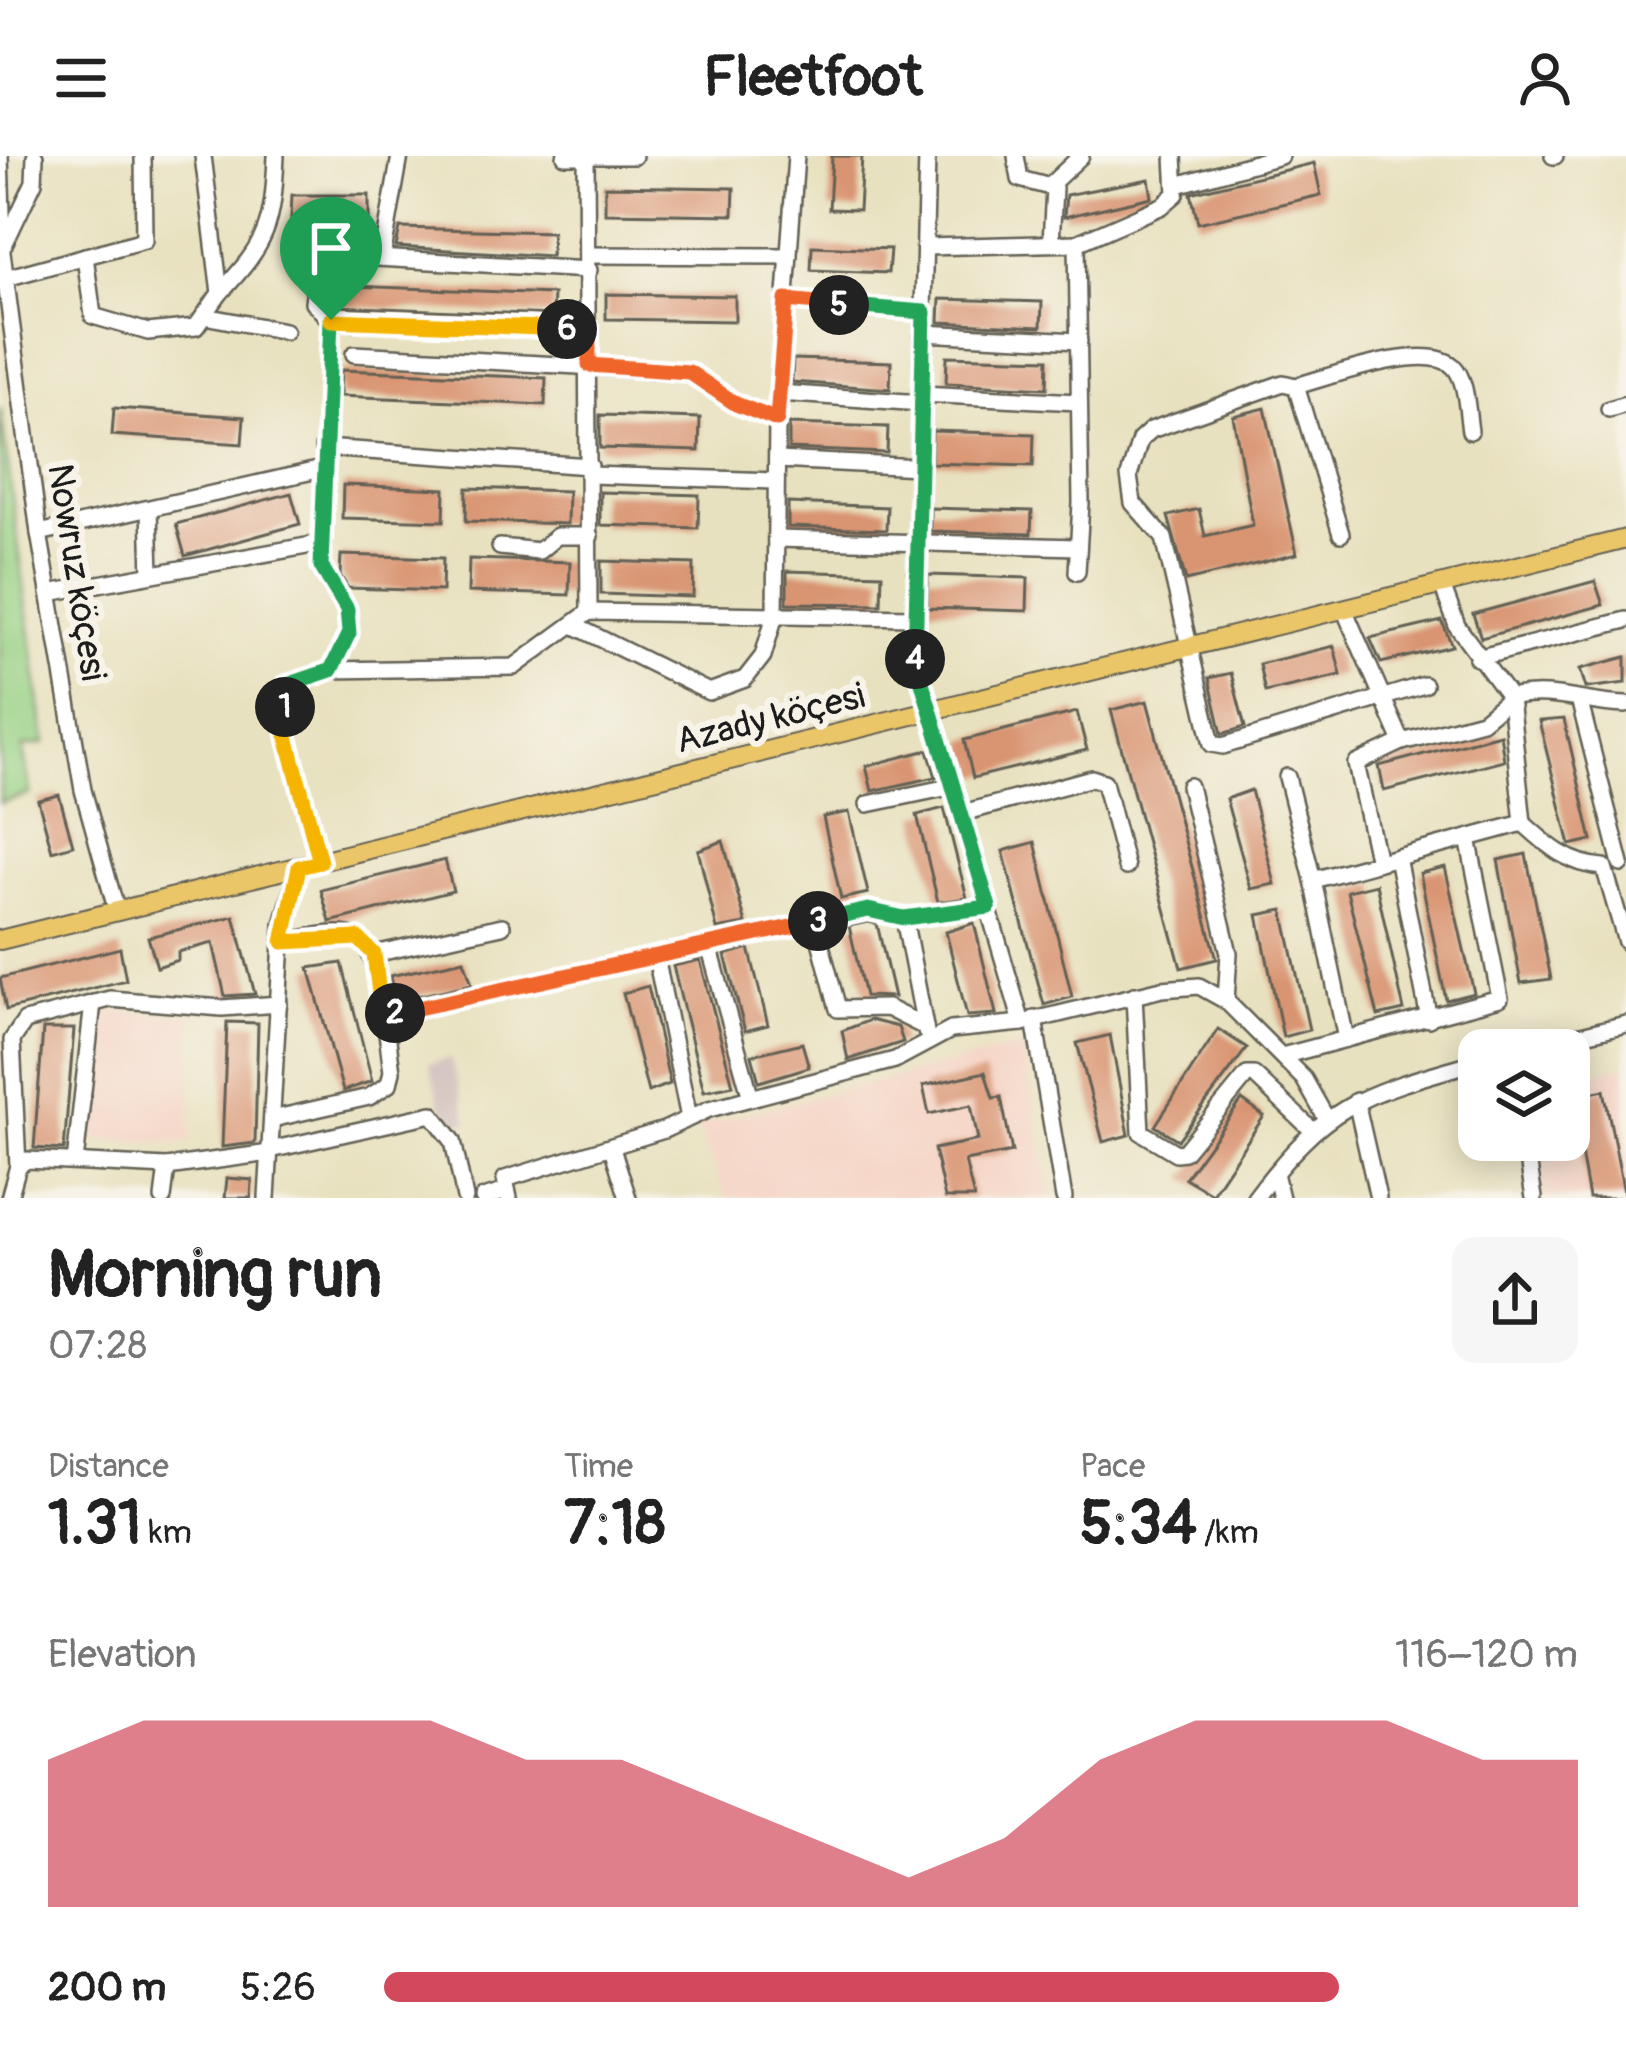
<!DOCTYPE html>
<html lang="en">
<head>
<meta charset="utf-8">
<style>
  body { margin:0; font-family:Pangolin,sans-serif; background:#f6f6f6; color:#222; height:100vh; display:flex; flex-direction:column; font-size:45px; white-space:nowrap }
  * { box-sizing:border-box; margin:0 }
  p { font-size:39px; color:#767676 }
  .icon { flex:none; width:66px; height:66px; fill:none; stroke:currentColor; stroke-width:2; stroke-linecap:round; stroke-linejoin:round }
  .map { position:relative; height:1042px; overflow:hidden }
  .panel { display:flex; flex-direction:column; background:#fff; flex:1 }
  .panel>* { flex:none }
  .tools { position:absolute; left:1458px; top:873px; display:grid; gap:24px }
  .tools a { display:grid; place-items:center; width:132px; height:132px; border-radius:24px; background:#fff; box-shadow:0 6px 30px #0003; font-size:60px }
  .pin { position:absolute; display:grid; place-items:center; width:102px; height:102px; color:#fff; margin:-123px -51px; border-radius:50% 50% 50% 0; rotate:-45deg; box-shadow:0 0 12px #0007 }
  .pin .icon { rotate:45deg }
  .km { position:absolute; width:60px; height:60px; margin:-30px; border-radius:50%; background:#222; color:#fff; font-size:33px; line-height:60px; text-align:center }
  .round { display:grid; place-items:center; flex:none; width:126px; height:126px; border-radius:24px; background:#f6f6f6 }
  .overview { display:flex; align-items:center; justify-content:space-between; height:204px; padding:0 48px }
  h1 { font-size:66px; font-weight:700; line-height:90px }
  .stats { display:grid; grid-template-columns:repeat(3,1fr); gap:18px; height:204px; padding:12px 48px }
  .stats div { display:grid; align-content:center }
  .stats b { font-size:60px; font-weight:700 }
  .stats small { font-size:33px; font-weight:400 }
  .stats p { font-size:33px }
  .chart { height:336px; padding:24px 48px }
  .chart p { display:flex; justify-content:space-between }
  .chart svg { width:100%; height:216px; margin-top:12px; fill:#d1495b; opacity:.7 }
  ul { padding:0 48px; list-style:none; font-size:39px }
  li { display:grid; grid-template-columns:192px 144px 1fr; align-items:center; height:90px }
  li i { height:30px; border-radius:15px; background:#d1495b }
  header { display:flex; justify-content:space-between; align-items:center; height:156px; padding:0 48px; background:#fff; font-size:54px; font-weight:700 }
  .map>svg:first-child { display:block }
</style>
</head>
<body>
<header><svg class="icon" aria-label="menu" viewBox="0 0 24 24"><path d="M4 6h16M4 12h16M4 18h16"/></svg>Fleetfoot<svg class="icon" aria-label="person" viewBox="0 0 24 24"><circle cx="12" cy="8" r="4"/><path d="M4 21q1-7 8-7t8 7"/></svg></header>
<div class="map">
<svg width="1626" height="1042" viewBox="0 0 1626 1042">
  <rect width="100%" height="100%" fill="#f7f3e8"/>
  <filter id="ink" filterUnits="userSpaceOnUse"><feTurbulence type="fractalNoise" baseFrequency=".00833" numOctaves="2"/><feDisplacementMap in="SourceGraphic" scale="24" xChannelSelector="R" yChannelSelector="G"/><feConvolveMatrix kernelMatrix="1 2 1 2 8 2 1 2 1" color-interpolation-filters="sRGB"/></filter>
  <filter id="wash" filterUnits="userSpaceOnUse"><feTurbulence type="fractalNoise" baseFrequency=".004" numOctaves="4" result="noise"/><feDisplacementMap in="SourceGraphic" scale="48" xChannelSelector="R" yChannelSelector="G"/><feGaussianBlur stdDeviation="2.7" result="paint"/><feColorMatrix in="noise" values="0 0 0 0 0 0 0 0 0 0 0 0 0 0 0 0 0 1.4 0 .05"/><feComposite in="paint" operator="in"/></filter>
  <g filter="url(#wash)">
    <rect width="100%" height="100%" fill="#e8e1bf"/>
    <g fill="#f5d2c3">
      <polygon points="99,855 192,858 190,987 93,983"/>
      <polygon points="1022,890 1052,1042 727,1042 697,970"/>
      <polygon points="1626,910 1626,1042 1545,1042 1534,984 1569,984 1569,921"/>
    </g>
    <polygon fill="#d1bfbd" points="450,902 468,965 447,970 429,908"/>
    <polygon fill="#99d285" stroke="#5a7750" stroke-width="3" points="0,251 45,587 23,591 30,638 0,647"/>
    <g id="blocks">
      <g fill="#d99472">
        <polygon points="832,0 862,0 859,54 829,53"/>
        <polygon points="1314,7 1321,39 1198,67 1191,37"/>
        <polygon points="1149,23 1152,41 1064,61 1066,39"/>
        <polygon points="605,30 734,32 733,59 605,57"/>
        <polygon points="292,39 369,39 369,63 291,62"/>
        <polygon points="400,72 552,76 551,100 396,91"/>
        <polygon points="812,90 890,93 888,117 811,114"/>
        <polygon points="327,129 553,138 552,159 333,150 326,142"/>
        <polygon points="606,138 735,140 735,165 606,163"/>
        <polygon points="940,143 1042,146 1041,171 939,166"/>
        <polygon points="947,200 1048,203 1047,232 946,227"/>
        <polygon points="793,203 891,206 890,233 792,226"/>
        <polygon points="341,214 546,222 545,249 340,240"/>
        <polygon points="114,252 244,261 242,288 112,279"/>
        <polygon points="1265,252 1297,398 1186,425 1168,360 1199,353 1205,380 1253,369 1233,260"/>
        <polygon points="600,259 700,262 699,295 600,292"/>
        <polygon points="789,268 888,271 887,297 789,293"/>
        <polygon points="932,275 1034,278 1033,310 931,307"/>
        <polygon points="343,329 445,333 444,365 342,362"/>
        <polygon points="467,332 568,335 567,368 466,365"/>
        <polygon points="600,336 699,339 698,372 600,369"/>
        <polygon points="291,337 300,368 185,400 176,368"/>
        <polygon points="788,347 887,351 886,374 788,371"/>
        <polygon points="930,352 1032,355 1031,378 930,375"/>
        <polygon points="341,399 443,402 442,435 348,432 340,419"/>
        <polygon points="469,403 570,406 569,439 468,436"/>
        <polygon points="601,405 694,408 693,441 601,438"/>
        <polygon points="787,415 882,418 881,448 787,447"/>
        <polygon points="928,419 1028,422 1027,455 927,452"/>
        <polygon points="1595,425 1603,449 1481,482 1473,458"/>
        <polygon points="1442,465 1452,490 1381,507 1370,482"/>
        <polygon points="1334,490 1341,519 1265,536 1259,508"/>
        <polygon points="1626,501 1626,527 1586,532 1580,513"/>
        <polygon points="1231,517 1245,571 1222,578 1209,522"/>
        <polygon points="1147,545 1217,803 1181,812 1111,554"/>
        <polygon points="1077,556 1087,594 973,622 964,584"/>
        <polygon points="1564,563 1592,684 1570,689 1539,565"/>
        <polygon points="1500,578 1504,604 1384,635 1379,610"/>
        <polygon points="928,594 936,621 872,635 866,610"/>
        <polygon points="1251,634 1275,728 1251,733 1226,643"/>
        <polygon points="59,639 73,689 52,695 38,644"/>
        <polygon points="944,652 967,742 938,746 917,659"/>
        <polygon points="849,656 868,737 841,743 823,661"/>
        <polygon points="723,685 746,768 717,773 698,694"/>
        <polygon points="1035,686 1072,841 1044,849 1003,695"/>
        <polygon points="1526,698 1551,823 1521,827 1498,704"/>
        <polygon points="445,704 453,735 330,766 321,734"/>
        <polygon points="1445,711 1474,837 1446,844 1420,717"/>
        <polygon points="1376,728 1404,854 1378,860 1347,735"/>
        <polygon points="1283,754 1309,874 1283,881 1258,759"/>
        <polygon points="234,760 255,838 225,840 213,787 178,796 178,804 157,811 148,781"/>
        <polygon points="868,766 877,768 894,841 865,840 849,770"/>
        <polygon points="974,767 996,858 967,860 946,776"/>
        <polygon points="120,792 126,824 6,854 0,822"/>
        <polygon points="749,792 768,869 745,875 725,799"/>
        <polygon points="464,804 472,828 395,845 390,820"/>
        <polygon points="700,804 733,929 704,935 673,810"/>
        <polygon points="342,807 372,925 343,935 309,812"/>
        <polygon points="648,830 670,928 648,936 623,837"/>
        <polygon points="870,864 898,871 903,886 848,904 842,875"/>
        <polygon points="227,866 258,867 255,987 222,991"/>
        <polygon points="43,873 74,873 64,994 34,992"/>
        <polygon points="1218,873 1247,892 1178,984 1155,970"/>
        <polygon points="1110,879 1129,979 1103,986 1077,887"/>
        <polygon points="802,887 809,911 759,926 752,899"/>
        <polygon points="985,916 993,942 1001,941 1012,996 965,1005 974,1042 945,1042 934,993 978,984 971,949 929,958 923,930"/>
        <polygon points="1604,934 1625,1042 1589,1042 1571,941"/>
        <polygon points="1242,944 1264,960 1212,1038 1185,1022"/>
        <polygon points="227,1022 252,1024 251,1042 225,1042"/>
      </g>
    </g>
  </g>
  <g filter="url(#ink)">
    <use href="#blocks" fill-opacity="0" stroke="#636155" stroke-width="3"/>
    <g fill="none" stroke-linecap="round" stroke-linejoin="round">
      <g stroke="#636155" stroke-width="20">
        <g id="minor">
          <polyline points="0,0 3,86"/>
          <polyline points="565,0 634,0"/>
          <polyline points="586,0 589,456"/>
          <polyline points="927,0 914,499 1022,867"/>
          <polyline points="1016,0 1020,23 1054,32 1051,87"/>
          <polyline points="1553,0 1555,0"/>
          <polyline points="1051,28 1081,0"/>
          <polyline points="1177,29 1280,0"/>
          <polyline points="0,81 39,377 83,634 117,756"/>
          <polyline points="1077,87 1162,50 1176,38 1174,0"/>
          <polyline points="4,89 34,26 35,0"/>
          <polyline points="926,91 1077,87 1081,347 1077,416"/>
          <polyline points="589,99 789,100"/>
          <polyline points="85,100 93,160 148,176 196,171 220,137 203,0"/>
          <polyline points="382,102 400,0"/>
          <polyline points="6,122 144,84 143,0"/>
          <path d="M220,137C268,86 273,70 276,0"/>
          <polyline points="786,144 924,156"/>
          <polyline points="204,160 285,175"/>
          <polyline points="589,173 331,165 313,146 317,116 341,100 589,114"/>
          <polyline points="923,177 1079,185"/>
          <polyline points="354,198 689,216 736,248 777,264"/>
          <path d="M1296,230C1329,221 1426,185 1453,210C1467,223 1467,257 1470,275"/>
          <polyline points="779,237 921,247"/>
          <polyline points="921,238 1079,246"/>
          <polyline points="1609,253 1626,248"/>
          <polyline points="323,292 590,310"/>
          <polyline points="777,304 919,311"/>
          <polyline points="590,319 776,325"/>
          <polyline points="149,353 151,418"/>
          <polyline points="39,377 322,313"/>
          <polyline points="1341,378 1296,230 1283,227 1151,274 1140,284 1129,320 1133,347 1164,382 1212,588 1223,590 1424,529"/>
          <polyline points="776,383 1078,391"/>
          <polyline points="500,391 539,395 557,380 590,380"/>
          <path d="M1442,429L1457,470L1510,542C1551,532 1584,548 1626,549"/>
          <polyline points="49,437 323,387"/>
          <polyline points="1344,453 1402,586 1482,565 1510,542"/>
          <polyline points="575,470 709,536 745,523 763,500 775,459 777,264 796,0"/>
          <polyline points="1477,502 1626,464"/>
          <polyline points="331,514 514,511 589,456 915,461"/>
          <polyline points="1510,542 1523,667"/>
          <polyline points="1580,547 1621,708"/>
          <polyline points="1287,621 1313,724"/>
          <polyline points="1189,630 1229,797 1226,845"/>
          <polyline points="868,648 954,630"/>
          <polyline points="963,657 1092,622 1104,626 1126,711"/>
          <polyline points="1397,701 1429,863"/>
          <polyline points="320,706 287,581 283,530 331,514 349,477 347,453 321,410 331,165"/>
          <polyline points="1378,706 1356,608 1402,586"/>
          <polyline points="904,762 926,876"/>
          <polyline points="815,766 838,853 887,852 925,871"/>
          <polyline points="709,790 751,942"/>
          <polyline points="374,798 502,770"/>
          <polyline points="656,801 689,962"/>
          <polyline points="1134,839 1141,976 1176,997 1184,996 1247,919 1254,919 1312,974"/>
          <polyline points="382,860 868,754 904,762 989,751"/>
          <polyline points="1034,863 1064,1042"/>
          <polyline points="1346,883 1500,842 1468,682"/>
          <polyline points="1520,894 1626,868"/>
          <path d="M1282,900L1346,883L1313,724L1523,667C1548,690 1569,709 1604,711L1626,786"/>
          <polyline points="1356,945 1378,1042"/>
          <path d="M272,963L369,941L389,928L392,915C387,885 382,795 357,782C339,772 303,783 283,786"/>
          <polyline points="1525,984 1534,1042"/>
          <polyline points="612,992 628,1042"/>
          <polyline points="270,994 432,958 453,985 465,1042"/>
          <polyline points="75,1006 93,847"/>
          <polyline points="18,1010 12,884 25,865 110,843 222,852 279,848"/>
          <polyline points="1275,1017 1281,1042"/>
          <polyline points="9,1042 18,1010 27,1004 167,1011 270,997"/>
          <polyline points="163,1042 167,1011"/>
          <polyline points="267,1042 283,768 299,711"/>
          <polyline points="483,1042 507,1035"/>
          <polyline points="509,1042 505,1023 664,974 709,953 895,904 951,874 1022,867 1162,833 1199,830 1226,845 1304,923 1326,962"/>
          <path d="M1255,1042C1330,943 1364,938 1479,905"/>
        </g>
      </g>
      <g stroke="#636155" stroke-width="22">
        <polyline id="major" points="0,784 1626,383"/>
      </g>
      <use href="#minor" stroke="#fff" stroke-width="15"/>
      <use href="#major" stroke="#ebc669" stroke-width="18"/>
    </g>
  </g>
  <g fill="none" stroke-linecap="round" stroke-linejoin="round" filter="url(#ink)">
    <g stroke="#fff" stroke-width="24">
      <polyline id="split-1" points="285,551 284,530 331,514 349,477 347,453 321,410 331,164"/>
    </g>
    <g stroke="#fff" stroke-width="24">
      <polyline id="split-2" points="285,551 287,581 320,706 299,711 283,786 358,782 374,798 382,860 395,857"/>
    </g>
    <g stroke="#fff" stroke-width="24">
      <polyline id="split-3" points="395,857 818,765"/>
    </g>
    <g stroke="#fff" stroke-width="24">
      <polyline id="split-4" points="818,765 868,754 904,762 989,751 915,503"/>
    </g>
    <g stroke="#fff" stroke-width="24">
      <polyline id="split-5" points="839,149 924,156 915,503"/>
    </g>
    <g stroke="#fff" stroke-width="24">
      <polyline id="split-6" points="567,173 589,173 589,209 689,216 736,248 777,264 786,144 839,149"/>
    </g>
    <g stroke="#fff" stroke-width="24">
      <polyline id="split-7" points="331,164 567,173"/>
    </g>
    <use href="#split-1" stroke="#22a559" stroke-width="15"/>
    <use href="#split-2" stroke="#f5b400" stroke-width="15"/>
    <use href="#split-3" stroke="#f0652b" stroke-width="15"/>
    <use href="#split-4" stroke="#22a559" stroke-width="15"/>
    <use href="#split-5" stroke="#22a559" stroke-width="15"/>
    <use href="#split-6" stroke="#f0652b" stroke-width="15"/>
    <use href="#split-7" stroke="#f5b400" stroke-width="15"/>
  </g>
  <g text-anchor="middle" stroke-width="12" stroke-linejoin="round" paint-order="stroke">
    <g font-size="36" fill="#1c1c1c" stroke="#f7f3e8">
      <text transform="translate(78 416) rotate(81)" y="13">Nowruz köçesi</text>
      <text transform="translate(770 561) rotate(-14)" y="13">Azady köçesi</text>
    </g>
  </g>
</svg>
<div class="tools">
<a><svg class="icon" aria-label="layers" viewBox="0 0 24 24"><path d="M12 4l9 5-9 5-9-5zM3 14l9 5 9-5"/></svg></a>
</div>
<div class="pin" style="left:331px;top:164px;background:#1e9e55"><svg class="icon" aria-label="arrive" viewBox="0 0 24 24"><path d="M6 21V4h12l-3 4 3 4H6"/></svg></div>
<b class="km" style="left:285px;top:551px">1</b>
<b class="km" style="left:395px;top:857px">2</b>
<b class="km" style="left:818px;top:765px">3</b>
<b class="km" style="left:915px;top:503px">4</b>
<b class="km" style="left:839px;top:149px">5</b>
<b class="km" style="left:567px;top:173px">6</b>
</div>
<section class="panel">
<div class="overview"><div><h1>Morning run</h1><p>07:28</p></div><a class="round"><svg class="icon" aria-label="share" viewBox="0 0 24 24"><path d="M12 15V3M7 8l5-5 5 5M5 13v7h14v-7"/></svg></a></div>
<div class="stats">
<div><p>Distance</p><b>1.31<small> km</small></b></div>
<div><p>Time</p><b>7:18</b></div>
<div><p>Pace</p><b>5:34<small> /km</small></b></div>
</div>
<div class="chart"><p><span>Elevation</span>116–120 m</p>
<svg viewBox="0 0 160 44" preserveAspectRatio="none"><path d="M0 44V14L10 6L20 6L30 6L40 6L50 14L60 14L70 22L80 30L90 38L100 30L110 14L120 6L130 6L140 6L150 14L160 14V44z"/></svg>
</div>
<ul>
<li><b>200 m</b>5:26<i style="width:80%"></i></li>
</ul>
</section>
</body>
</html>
